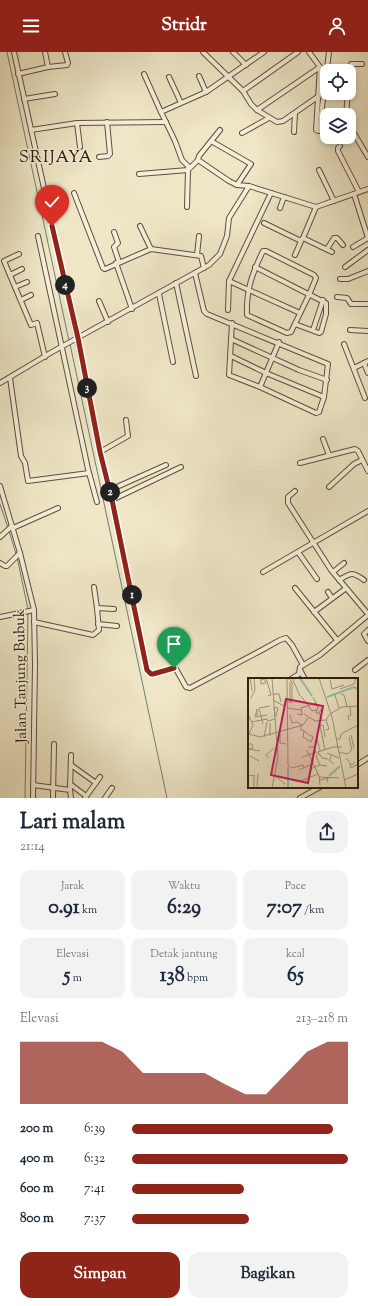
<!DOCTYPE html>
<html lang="id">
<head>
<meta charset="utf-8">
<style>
  body { margin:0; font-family:"Sorts Mill Goudy",serif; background:#f2f2f3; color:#1f2937; height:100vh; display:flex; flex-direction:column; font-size:15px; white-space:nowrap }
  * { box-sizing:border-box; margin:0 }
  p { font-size:13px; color:#747a83 }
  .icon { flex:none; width:22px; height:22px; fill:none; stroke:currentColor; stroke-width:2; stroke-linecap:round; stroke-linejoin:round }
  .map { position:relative; height:746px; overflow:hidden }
  .drawer { display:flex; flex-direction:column; background:#fff; flex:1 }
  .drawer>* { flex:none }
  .controls { position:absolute; left:320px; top:12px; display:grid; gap:8px }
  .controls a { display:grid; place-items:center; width:36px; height:36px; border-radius:8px; background:#fff; box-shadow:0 2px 6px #0003; font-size:20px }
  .pin { position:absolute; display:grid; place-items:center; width:34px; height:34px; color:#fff; margin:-41px -17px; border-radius:50% 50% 50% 0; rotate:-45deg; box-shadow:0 0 4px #0007 }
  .pin .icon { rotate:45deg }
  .km { position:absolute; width:20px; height:20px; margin:-10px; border-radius:50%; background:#222; color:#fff; font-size:11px; line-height:20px; text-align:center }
  .round { display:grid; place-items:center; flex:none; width:42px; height:42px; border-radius:12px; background:#f2f2f3 }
  .headline { display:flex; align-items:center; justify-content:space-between; height:68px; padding:0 20px }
  h1 { font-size:22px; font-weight:800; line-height:30px }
  .metrics { display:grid; grid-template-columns:repeat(3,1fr); gap:6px; height:68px; padding:4px 20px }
  .metrics div { display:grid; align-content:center; border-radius:10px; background:#f2f2f3; text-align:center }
  .metrics b { font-size:20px; font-weight:800 }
  .metrics small { font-size:11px; font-weight:400 }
  .metrics p { font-size:11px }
  .chart { height:112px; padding:8px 20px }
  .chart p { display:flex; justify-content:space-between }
  .chart svg { width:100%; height:72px; margin-top:4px; fill:#8f2418; opacity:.7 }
  .cta { display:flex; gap:8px; margin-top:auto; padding:8px 20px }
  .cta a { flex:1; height:46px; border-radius:12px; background:#8f2418; color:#fff; font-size:16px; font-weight:800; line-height:46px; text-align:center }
  .cta a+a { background:#f2f2f3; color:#1f2937 }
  ul { padding:0 20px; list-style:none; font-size:13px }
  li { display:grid; grid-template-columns:64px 48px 1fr; align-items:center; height:30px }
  li i { height:10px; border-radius:5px; background:#8f2418 }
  header { display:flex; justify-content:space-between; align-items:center; height:52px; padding:0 20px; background:#8f2418; color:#fff; font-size:18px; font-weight:800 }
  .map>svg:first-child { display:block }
</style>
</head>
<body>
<header><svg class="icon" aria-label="menu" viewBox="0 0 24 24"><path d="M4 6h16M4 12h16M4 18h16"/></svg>Stridr<svg class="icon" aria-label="person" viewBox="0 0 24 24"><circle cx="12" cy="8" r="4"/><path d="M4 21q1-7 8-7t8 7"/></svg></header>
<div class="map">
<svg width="368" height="746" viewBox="0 0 368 746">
  <rect width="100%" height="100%" fill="#eee6c6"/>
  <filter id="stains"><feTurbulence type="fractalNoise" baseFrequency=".005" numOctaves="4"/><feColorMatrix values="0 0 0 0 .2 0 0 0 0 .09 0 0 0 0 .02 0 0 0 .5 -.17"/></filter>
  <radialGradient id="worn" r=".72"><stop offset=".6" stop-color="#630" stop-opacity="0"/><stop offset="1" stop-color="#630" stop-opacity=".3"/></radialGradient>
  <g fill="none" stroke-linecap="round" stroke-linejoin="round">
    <g stroke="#6e7f71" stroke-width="1">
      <polyline points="7,0 69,289"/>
      <polyline points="70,292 167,746"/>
      <polyline points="0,452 8,476"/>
      <polyline points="9,479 16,502"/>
      <polyline points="17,505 28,557"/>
      <polyline points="25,746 28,560"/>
    </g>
    <g stroke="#5d4f3a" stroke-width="6">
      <g id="minor">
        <polyline points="14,0 77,286 100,399 112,448 147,618 151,622 153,622 172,616 176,617 186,635 190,636 262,598 280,588 286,586 292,593 303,613"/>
        <polyline points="45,0 48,15"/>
        <polyline points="203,0 243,39 251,52 257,58 277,70 283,69 319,44"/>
        <polyline points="233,0 246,13"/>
        <polyline points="309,0 320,15 316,78 319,79 327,76"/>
        <polyline points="18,22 48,15 67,13 68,11 65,0"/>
        <polyline points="144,22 161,60"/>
        <polyline points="199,24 206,40"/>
        <polyline points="169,25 181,51"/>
        <polyline points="349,28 351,12 362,12"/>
        <polyline points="243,39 298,0"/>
        <polyline points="24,47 55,42"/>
        <polyline points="257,58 320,15"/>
        <polyline points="346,63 348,41"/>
        <polyline points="77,71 80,95"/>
        <polyline points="349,73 368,105"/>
        <polyline points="31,78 77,71 166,70"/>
        <polyline points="319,79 329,0"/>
        <polyline points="294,80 295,61"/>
        <polyline points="242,81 269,66"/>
        <polyline points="211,89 251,112 237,133"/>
        <polyline points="340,94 338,96 338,99 359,140"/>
        <polyline points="99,105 108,104 110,102 107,70"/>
        <polyline points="198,108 229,129 237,133 249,134 316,155 368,137"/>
        <polyline points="319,118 334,149"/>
        <polyline points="139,122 188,118 188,114 182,108 175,89 161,60 206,40 264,0"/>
        <polyline points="74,141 103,216 105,217 151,197 201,204 204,216"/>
        <polyline points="354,142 368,186"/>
        <polyline points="187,155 188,118 198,108 199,104 220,78"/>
        <polyline points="316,155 303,186 332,200"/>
        <polyline points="280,156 284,145"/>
        <polyline points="264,171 301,189"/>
        <polyline points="140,174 151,197"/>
        <polyline points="114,180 118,191 114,195 119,210"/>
        <polyline points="38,184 88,417 97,450"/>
        <polyline points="353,195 368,186"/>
        <polyline points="327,197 334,186 337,186 343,193"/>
        <path d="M263,199H266L314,223L316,226L309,243L291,280L287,281L247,263C246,238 252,222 263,199Z"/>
        <polyline points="19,202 4,209 31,273 37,271 45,305"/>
        <polyline points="197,203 199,184"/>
        <polyline points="295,203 302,187"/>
        <polyline points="116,211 132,257"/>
        <polyline points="255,215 326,251 326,262 321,280 319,281 295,272"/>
        <polyline points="345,215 368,198"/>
        <polyline points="195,221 204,259 207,262 328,312 324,345 319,360 316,361 260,335 229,323 232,271"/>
        <polyline points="10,223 22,217"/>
        <polyline points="340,227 348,227 368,219"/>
        <polyline points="229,229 300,261"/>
        <polyline points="176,231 196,324"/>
        <polyline points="15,235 27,230"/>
        <polyline points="159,242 173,310"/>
        <polyline points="337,245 347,246 351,252 368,252"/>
        <polyline points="21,248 31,243"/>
        <polyline points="99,249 108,270"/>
        <polyline points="228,258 229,229 271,141"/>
        <polyline points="313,278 323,248"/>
        <polyline points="350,278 368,279"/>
        <polyline points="231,287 299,318 327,328"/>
        <polyline points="344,292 365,346"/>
        <polyline points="231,304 266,321 324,345"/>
        <polyline points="364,311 368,321"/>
        <polyline points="354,316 368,309"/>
        <polyline points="10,326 21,404 25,411 28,429 89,421"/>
        <polyline points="0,331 52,300 209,213 220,202 227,184 229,166 249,134"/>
        <polyline points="260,335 279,290"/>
        <polyline points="323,387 329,403"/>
        <polyline points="100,400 128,384 126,368"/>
        <polyline points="300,411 355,397 358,399 368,419"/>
        <polyline points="0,434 20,501 34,558 35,613 33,746"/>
        <polyline points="329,435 354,412 362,408"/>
        <polyline points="110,438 166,413"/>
        <polyline points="295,439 288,445 288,451 331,518 368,562"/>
        <polyline points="112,448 181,415"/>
        <polyline points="13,476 58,456"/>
        <polyline points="0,485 12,474"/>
        <polyline points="298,500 317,527"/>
        <polyline points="0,511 5,514 7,514 20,501"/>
        <polyline points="263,520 368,459"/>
        <polyline points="333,520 344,511"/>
        <path d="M339,528C351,521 352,519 364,528"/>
        <polyline points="94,535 97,556"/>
        <polyline points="295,536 337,588"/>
        <polyline points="328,540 332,546"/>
        <polyline points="314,560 345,537"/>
        <polyline points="0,565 34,558"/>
        <polyline points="34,570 93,583 99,578 97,556 114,557"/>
        <polyline points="98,572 117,574"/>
        <polyline points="368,578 364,582 368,589"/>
        <polyline points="300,618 305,627"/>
        <polyline points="355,618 368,608"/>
        <polyline points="291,627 299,622 300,615 320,603 368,563"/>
        <polyline points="71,713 96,731"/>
        <polyline points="357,713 368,706"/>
        <polyline points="70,732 86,744"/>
        <polyline points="33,733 70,738 71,746"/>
        <polyline points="70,738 71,703"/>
        <polyline points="53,746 54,692"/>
        <polyline points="85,746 100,725"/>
        <polyline points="105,746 112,736"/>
        <polyline points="300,746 320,735"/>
      </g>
    </g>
    <use href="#minor" stroke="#f4efda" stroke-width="4"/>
  </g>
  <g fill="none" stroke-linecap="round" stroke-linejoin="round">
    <g stroke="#fff" stroke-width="8">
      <polyline id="route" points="52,174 78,286 100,400 112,448 147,618 151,622 153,622 174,616"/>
    </g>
    <use href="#route" stroke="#8f2418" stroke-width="5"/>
  </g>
  <g text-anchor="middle" stroke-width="3" stroke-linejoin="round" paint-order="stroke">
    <g font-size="15" fill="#2d1d0b" stroke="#f4efda">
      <text transform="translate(20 624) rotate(-91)" y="5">Jalan Tanjung Bubuk</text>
    </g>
    <g font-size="17" letter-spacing="1" fill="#2d1d0b" stroke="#f4efda">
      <text x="56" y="110">SRIJAYA</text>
    </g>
  </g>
  <g transform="translate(248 626)">
    <rect width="110" height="110" fill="#eee6c6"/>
    <path fill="none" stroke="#99c0b5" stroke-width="2" d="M52,0L64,18M79,19L106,9L110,11M40,89V110M81,98L92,88"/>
    <path fill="none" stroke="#a1967b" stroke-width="1" d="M2,0L4,13M13,0V6L18,5L16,1L13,2M18,0L23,17L20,18M39,0L40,87L44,90L55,87L56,90M44,0L52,18M71,0L84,39L98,110M82,2L84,11L96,7M42,4V23M92,11L106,6L108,0M25,16H31L33,24M93,16L96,17L99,28M87,17L91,30M53,18L64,33L69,32M65,19L70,29L68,35H71M3,20L7,12L6,0M25,22L36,28M39,24H44V4L41,1M26,29L30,30L28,38H27ZM39,30L53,32M74,30L71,35L74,42M0,36L5,47L1,56L12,59L55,47L60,40M49,36L54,37L53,30L68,25M56,36L67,43L78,42L82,36M82,36L94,29L110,28M42,37L44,45L49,44L54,47M7,39L9,31V39M7,39L19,37M78,42L81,51L78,52M101,42L100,38L103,37L102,28M71,43L77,72M3,44L14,42L11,30L22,28M22,45V58M15,46L14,42L19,41L20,43L27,41M53,48V52H54L56,53L60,56L65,59L63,64L55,59L56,53M70,48L75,47L77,59M32,55V65L38,66M103,57L106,70M16,59L19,44M101,59L104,73M69,60L72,73M88,61H92L93,56L110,47M0,66H4L5,70L0,71M60,69H66L68,75M0,71L12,73M59,72L71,98L72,107M70,74L74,80L80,81M91,74L99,76L103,73M79,75L91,80M71,76L68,78L72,87M0,77L11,83M84,77L81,82L86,86M54,79L85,69H94M20,80L18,77L26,70M98,80L104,87L107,84M102,86L103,90L110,86M62,91L72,87L79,88M51,92L64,86M26,97L37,106M0,98L6,97V110M71,99L91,100M72,102L80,100L79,104M96,102L110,96M53,103L70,96M9,110L10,96M24,110L30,79L24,0"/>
    <path fill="#c2185b" fill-opacity="0.15" stroke="#c2185b" stroke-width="2" d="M38,21L75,28L60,105L23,97Z"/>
    <rect width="110" height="110" fill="none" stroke="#2d1d0b" stroke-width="2"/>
  </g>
  <rect width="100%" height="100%" filter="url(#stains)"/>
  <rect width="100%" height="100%" fill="url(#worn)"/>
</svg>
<div class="controls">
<a><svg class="icon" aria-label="locate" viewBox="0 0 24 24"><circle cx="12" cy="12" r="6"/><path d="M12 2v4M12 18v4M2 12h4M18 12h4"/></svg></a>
<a><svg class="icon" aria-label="layers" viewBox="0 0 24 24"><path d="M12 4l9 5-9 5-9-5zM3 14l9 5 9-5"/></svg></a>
</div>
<div class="pin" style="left:174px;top:616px;background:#1e9e55"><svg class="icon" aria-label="arrive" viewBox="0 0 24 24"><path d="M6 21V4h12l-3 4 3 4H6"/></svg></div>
<div class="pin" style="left:52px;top:174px;background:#d93025"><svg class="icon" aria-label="check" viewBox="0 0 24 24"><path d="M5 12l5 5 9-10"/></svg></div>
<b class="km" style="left:132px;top:543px">1</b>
<b class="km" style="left:110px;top:440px">2</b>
<b class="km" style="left:87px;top:336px">3</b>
<b class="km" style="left:65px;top:233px">4</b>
</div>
<section class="drawer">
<div class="headline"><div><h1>Lari malam</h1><p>21:14</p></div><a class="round"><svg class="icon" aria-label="share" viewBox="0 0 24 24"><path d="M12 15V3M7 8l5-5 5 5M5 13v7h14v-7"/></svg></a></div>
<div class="metrics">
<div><p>Jarak</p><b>0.91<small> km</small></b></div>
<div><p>Waktu</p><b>6:29</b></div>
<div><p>Pace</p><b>7:07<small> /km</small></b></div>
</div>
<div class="metrics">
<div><p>Elevasi</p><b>5<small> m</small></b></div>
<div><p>Detak jantung</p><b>138<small> bpm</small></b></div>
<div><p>kcal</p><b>65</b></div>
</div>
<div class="chart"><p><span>Elevasi</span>213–218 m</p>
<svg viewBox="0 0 160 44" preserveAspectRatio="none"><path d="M0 44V6L10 6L20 6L30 6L40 6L50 12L60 25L70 25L80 25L90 25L100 32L110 38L120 38L130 25L140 12L150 6L160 6V44z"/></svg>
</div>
<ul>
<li><b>200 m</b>6:39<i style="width:93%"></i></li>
<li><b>400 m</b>6:32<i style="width:100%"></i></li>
<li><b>600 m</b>7:41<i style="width:52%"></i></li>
<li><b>800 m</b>7:37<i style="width:54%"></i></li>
</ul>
<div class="cta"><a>Simpan</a><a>Bagikan</a></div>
</section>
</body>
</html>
